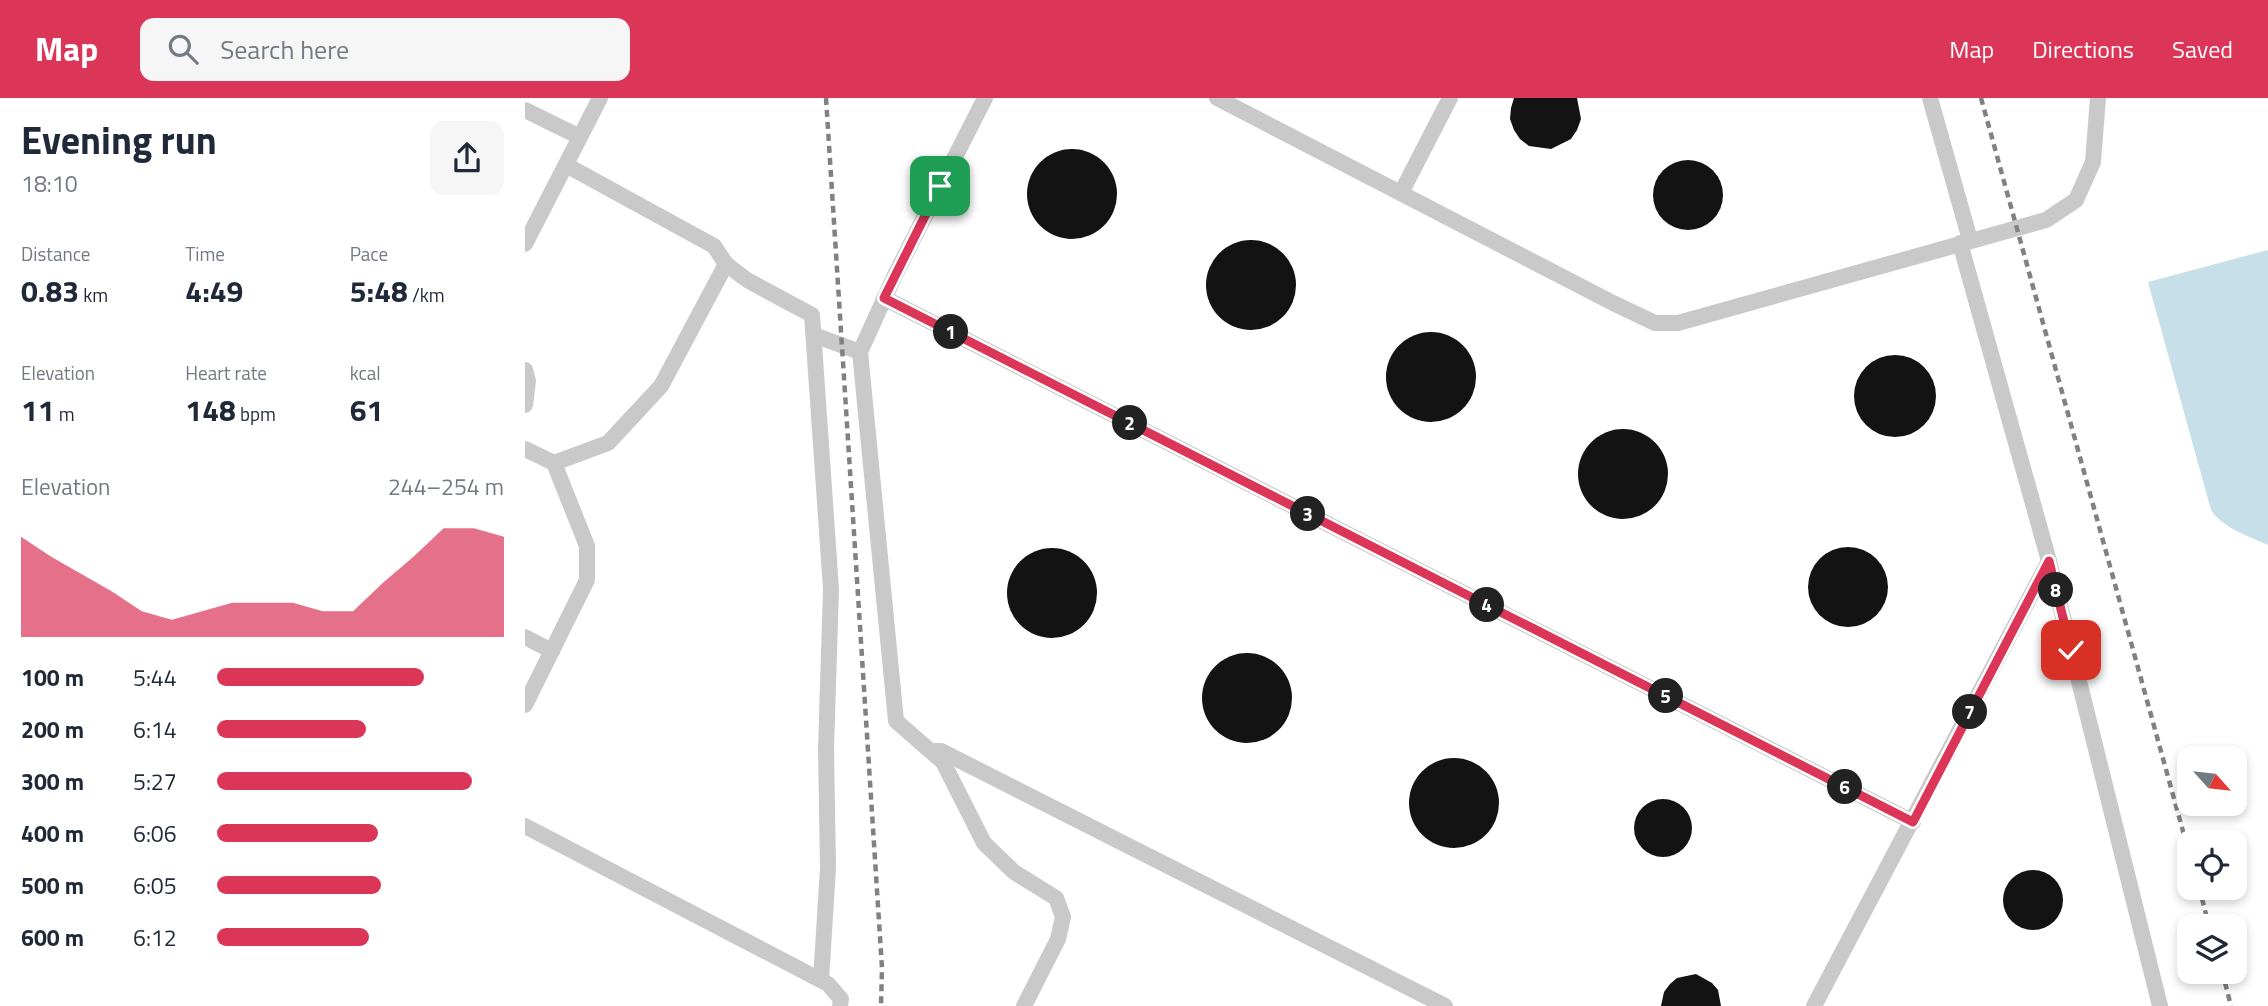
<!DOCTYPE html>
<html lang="en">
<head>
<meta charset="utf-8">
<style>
  body { margin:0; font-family:"Titillium Web",sans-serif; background:#f6f6f7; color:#1f2937; height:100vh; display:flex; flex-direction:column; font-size:26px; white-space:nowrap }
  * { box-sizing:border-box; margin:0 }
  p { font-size:23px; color:#747a83 }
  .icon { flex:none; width:38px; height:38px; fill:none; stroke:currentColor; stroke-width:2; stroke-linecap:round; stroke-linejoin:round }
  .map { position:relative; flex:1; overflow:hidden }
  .side { display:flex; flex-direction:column; background:#fff; width:525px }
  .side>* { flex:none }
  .needle { width:46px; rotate:117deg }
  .fabs { position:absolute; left:1652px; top:648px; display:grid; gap:14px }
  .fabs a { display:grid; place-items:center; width:70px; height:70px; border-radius:14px; background:#fff; box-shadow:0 4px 10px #0003; font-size:35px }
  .pin { position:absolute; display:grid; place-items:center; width:60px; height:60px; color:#fff; margin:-30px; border-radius:14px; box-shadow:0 4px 10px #0006 }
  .km { position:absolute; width:35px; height:35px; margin:-18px; border-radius:50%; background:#222; color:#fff; font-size:19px; line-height:35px; text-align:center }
  .round { display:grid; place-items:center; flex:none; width:74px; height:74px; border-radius:14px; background:#f6f6f7 }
  .headline { display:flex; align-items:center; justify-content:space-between; height:119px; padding:0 21px }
  h1 { font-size:38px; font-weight:700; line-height:52px }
  .stats { display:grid; grid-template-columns:repeat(3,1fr); gap:10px; height:119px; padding:7px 21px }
  .stats div { display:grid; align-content:center }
  .stats b { font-size:30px; font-weight:700 }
  .stats small { font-size:19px; font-weight:400 }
  .stats p { font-size:19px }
  .chart { height:196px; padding:14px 21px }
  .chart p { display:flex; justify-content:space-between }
  .chart svg { width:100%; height:126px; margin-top:7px; fill:#db3558; opacity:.7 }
  ul { padding:0 21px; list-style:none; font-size:23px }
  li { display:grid; grid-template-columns:112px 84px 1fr; align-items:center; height:52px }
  li i { height:18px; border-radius:9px; background:#db3558 }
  header { display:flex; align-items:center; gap:42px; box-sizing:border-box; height:98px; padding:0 35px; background:#db3558; color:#fff }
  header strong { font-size:33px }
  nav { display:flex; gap:38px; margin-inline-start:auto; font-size:24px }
  .search { width:490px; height:63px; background:#f6f6f7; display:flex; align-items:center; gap:18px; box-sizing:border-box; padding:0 24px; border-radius:14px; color:#747a83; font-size:26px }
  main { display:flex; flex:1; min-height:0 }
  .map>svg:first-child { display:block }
</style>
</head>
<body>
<header>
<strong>Map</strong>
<div class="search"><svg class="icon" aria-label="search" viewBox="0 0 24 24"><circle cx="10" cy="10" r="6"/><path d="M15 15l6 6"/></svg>Search here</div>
<nav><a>Map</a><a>Directions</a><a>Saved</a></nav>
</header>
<main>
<section class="side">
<div class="headline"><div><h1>Evening run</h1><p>18:10</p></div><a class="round"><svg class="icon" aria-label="share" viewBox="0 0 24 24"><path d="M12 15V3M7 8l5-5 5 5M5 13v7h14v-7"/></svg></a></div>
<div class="stats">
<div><p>Distance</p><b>0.83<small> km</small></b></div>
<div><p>Time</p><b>4:49</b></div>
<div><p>Pace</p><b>5:48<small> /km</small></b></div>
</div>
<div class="stats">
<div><p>Elevation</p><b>11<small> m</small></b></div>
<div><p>Heart rate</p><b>148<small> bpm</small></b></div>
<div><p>kcal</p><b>61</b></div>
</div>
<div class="chart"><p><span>Elevation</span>244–254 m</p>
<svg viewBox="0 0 160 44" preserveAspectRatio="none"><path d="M0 44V9L10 16L20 22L30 28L40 35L50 38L60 35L70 32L80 32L90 32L100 35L110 35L120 25L130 16L140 6L150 6L160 9V44z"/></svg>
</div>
<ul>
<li><b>100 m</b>5:44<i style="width:72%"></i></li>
<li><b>200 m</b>6:14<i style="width:52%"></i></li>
<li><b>300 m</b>5:27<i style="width:89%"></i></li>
<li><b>400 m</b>6:06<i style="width:56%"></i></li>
<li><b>500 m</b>6:05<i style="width:57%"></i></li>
<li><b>600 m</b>6:12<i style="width:53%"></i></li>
</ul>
</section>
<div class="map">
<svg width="1743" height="908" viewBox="0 0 1743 908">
  <rect width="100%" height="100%" fill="#fff"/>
  <path fill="#c6dfe8" d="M1743,152V447C1723,438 1698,430 1686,412L1623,184Z"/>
  <g fill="#131313">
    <polygon points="989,0 1052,0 1056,21 1052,32 1046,41 1026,51 1004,48 995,41 989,32 985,21 986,10"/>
    <circle cx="547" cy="96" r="45"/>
    <circle cx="1163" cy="97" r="35"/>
    <circle cx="726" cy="187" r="45"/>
    <circle cx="906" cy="279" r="45"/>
    <circle cx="1370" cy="298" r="41"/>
    <circle cx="1098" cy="376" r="45"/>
    <circle cx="1323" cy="489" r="40"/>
    <circle cx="527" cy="495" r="45"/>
    <circle cx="722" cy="600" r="45"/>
    <circle cx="929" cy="705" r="45"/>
    <circle cx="1138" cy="730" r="29"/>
    <circle cx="1508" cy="802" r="30"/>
    <polygon points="1171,876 1187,885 1193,892 1196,908 1136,908 1139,894 1145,886 1152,880"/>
  </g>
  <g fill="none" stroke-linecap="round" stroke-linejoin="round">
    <g stroke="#c9c9c9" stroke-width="16">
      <polyline points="460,0 370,177 335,254 371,623 418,664 459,745 489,774 531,800 538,819 533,841 499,908"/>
      <polyline points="692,0 1088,205 1130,225 1153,225 1521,122 1551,102 1568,64 1573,0"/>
      <polyline points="1405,0 1445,142"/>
      <polyline points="0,12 55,39"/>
      <polyline points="41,67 189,148 201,166 222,182 287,217 306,491 301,651 303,770 296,882"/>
      <polyline points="876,95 925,0"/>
      <polyline points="1435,145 1524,463 1635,908"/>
      <polyline points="0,146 75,0"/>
      <polyline points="359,200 1388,724"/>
      <polyline points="289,237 335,254"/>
      <polyline points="0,272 3,283 0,307"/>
      <polyline points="0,351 29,365 62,448 62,482 0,607"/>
      <polyline points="29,365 83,345 136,288 201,166"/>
      <polyline points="0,539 27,553"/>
      <polyline points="409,653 416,653 920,908"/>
      <polyline points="0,728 303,886 316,901 315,908"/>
      <polyline points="1289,908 1524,463"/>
    </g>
    <g stroke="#818181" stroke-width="4.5" stroke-dasharray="7 5" stroke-linecap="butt">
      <polyline points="301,0 357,870 356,908"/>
      <polyline points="1456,0 1664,755"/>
      <polyline points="1674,789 1684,828"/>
      <polyline points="1697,873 1706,908"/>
    </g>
  </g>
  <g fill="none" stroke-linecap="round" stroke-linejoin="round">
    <g stroke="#fff" stroke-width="14">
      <polyline id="route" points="415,88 359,200 1388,724 1524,463 1546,552"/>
    </g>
    <use href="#route" stroke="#db3558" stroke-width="9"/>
  </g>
</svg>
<div class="fabs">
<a><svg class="needle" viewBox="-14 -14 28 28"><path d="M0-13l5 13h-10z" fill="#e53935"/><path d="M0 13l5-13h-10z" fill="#747a83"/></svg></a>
<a><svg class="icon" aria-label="locate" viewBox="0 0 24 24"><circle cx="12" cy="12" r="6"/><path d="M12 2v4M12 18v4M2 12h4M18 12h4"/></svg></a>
<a><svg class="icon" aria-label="layers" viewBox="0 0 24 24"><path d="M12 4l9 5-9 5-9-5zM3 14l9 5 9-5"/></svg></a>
</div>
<div class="pin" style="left:415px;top:88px;background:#1e9e55"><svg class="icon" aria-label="arrive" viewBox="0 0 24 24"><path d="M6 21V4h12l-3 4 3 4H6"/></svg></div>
<div class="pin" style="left:1546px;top:552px;background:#d93025"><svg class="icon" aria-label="check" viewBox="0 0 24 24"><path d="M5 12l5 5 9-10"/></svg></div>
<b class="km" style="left:426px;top:234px">1</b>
<b class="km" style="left:605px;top:325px">2</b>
<b class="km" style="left:783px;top:416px">3</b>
<b class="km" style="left:962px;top:507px">4</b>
<b class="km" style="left:1141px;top:598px">5</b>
<b class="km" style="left:1320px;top:689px">6</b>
<b class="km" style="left:1445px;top:614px">7</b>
<b class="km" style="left:1531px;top:492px">8</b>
</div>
</main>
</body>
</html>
